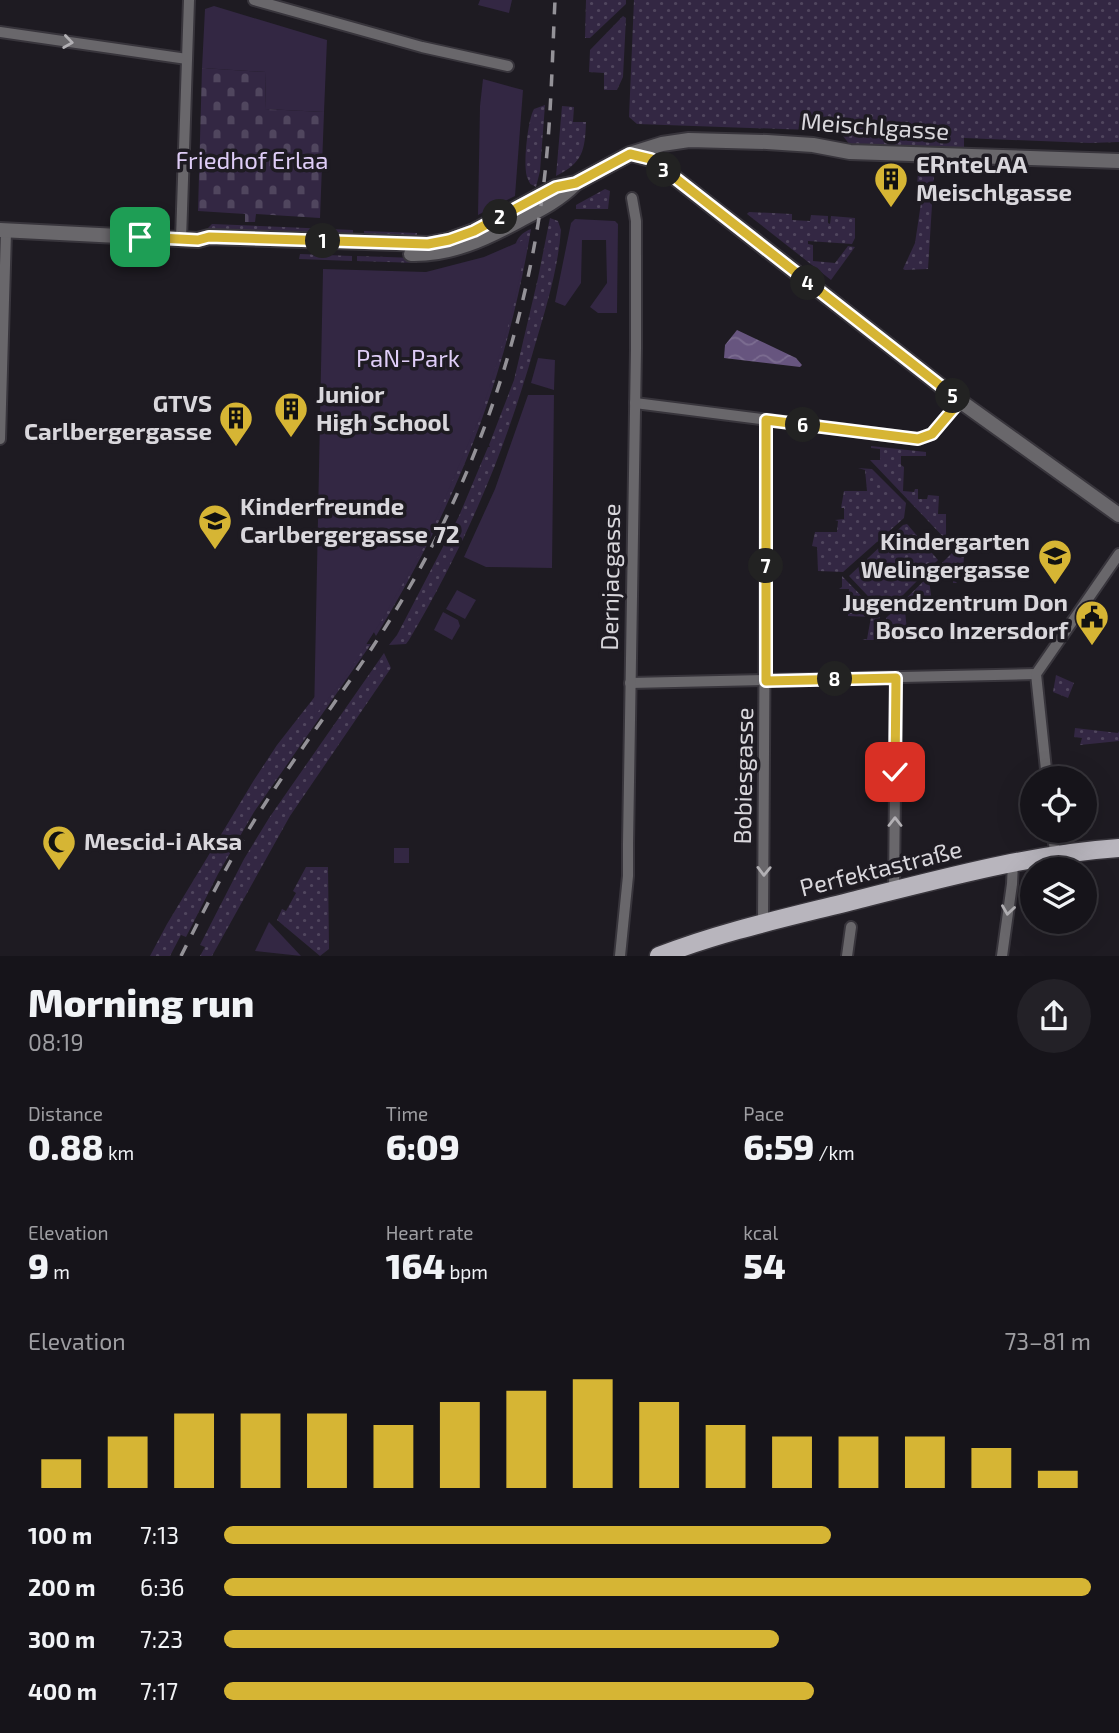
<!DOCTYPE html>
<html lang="en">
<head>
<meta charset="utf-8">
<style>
  body { margin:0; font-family:"Exo 2",sans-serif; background:#232127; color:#f1f3f6; height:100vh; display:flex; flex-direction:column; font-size:26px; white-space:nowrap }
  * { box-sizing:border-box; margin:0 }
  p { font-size:23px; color:#9e9ea2 }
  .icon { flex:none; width:38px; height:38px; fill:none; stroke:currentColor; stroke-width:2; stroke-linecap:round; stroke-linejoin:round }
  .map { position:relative; height:956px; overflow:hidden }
  .details { display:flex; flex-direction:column; background:#16141a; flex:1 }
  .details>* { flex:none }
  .tools { position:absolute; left:1020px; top:766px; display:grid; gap:14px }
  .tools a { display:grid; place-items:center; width:77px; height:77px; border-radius:50%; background:#16141a; box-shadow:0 7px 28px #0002,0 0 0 2px #353339; font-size:35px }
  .pin { position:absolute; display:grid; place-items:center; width:60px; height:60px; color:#fff; margin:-30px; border-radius:14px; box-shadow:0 4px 10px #0006 }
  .km { position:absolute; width:35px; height:35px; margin:-18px; border-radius:50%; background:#222; color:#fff; font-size:19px; line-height:35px; text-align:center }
  .round { display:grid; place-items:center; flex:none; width:74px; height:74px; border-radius:37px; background:#232127 }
  .summary { display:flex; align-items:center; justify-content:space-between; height:119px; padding:0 28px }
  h1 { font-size:38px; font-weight:800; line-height:52px }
  .stats { display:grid; grid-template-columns:repeat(3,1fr); gap:10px; height:119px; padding:7px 28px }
  .stats div { display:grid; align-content:center }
  .stats b { font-size:35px; font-weight:800 }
  .stats small { font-size:19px; font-weight:400 }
  .stats p { font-size:19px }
  .chart { height:196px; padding:14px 28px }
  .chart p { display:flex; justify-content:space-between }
  .chart svg { width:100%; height:126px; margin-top:7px; stroke:#d6b534; stroke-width:6 }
  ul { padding:0 28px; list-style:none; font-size:23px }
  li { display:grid; grid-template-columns:112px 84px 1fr; align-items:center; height:52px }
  li i { height:18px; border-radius:9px; background:#d6b534 }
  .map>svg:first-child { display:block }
</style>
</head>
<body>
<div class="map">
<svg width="1119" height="956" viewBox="0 0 1119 956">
  <defs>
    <pattern id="grass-dots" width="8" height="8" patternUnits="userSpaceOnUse" patternTransform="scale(1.75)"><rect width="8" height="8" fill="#332743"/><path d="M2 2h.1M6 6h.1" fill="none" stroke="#50465e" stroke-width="1.8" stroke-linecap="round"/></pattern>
    <pattern id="cemetery-stones" width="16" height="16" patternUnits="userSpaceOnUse" patternTransform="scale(1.75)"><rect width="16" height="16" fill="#332743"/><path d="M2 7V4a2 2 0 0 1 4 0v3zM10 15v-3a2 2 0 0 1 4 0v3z" fill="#50465e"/></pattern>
    <pattern id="water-waves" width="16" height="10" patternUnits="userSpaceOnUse" patternTransform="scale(1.75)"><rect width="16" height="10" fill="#67557f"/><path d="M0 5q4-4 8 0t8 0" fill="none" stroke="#7c6d91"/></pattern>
  </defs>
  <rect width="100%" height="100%" fill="#1e1b22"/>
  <g fill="url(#grass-dots)">
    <polygon points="586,0 626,0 626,4 590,38 585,38"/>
    <polygon points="634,0 1119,0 1119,142 1090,143 964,138 964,150 850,145 839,131 637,124 629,117"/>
    <polygon points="623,16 626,18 623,77 617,90 604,90 604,73 589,72 590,50"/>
    <path d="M545,105L540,171L536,187C531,184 530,185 528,179C522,169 528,118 534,109Z"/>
    <path d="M562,106L574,107L573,122H586C585,150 583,163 556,176Z"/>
    <polygon points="918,173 934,173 928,269 905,270 903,269 915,243 921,203 916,198"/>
    <polygon points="605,189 610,191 608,209 576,209 576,205"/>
    <polygon points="749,212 792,214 792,220 810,221 811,215 828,216 828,223 830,224 831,216 855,218 855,238 852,244 808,241 808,244 813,245 813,261 835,263 848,246 855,247 831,280 747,214"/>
    <path d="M550,218L558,221L561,230C558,269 546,308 535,345C505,452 466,544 409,640L406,644L389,645L397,635L459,516L488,447H490L489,445L514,380L538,278Z"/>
    <polygon points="212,224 353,230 353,236 207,229"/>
    <path d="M531,229C506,380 456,505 376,636L368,621L513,258C515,244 516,235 531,229Z"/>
    <polygon points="364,231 417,233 417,241 364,236"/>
    <polygon points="300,254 352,256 352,261 299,259"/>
    <polygon points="357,256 417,258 417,263 357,261"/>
    <polygon points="871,446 926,452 926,456 901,456 901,465 904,467 903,491 914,492 915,489 918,489 918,499 927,499 928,495 939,496 938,514 946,514 946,538 957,540 958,537 962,537 954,546 951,545 870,460 880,460 880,449 871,448"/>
    <polygon points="858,468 872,469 906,503 904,518 843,572 818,571 817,547 812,546 815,532 837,532 838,521 835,520 844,519 844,508 841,508 844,491 867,491 865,470"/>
    <polygon points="907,524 938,560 886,612 883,612 849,576 903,525"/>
    <polygon points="965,540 963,571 955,571 955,581 957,583 953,583 953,577 942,563"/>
    <polygon points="938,567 951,580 929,580 932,602 929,602 929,609 905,610 907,632 899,636 886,636 886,618"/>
    <polygon points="842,576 880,615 879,640 862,640 867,639 871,617 848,616 848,609 845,608 845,601 848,601 849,589 839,589 842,587"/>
    <polygon points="356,644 371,644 254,812 218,874 186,937 181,935 170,956 150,956 167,924 254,780 277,745"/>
    <polygon points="384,653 391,668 290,816 212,956 200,956 205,947 200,945 244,859 269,818"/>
    <polygon points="1056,675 1074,683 1068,698 1053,692"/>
    <polygon points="1075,728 1118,733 1119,731 1119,741 1080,745 1082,738 1074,737"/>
    <polygon points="306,867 328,867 329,949 320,956 277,920 282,909 286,911 296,893 293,891"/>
  </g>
  <polygon fill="url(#cemetery-stones)" points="202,68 266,72 265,109 324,112 320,218 256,214 255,222 245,222 245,214 198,211"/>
  <g fill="#332743">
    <polygon points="480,0 512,0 509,13 478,5"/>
    <polygon points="214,6 327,40 324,112 265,109 266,72 202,68 205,9"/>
    <polygon points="483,79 523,90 515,196 478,215 480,106"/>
    <polygon points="575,219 615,221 618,224 617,313 598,313 590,307 607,283 606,240 582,240 581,283 565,306 555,302 571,223"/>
    <polygon points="528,238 512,313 481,414 425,545 383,618 348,673 314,717 323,269 426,272 484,257"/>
    <polygon points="538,358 555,360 554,390 531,383"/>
    <polygon points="528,395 554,395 552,568 486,567 464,557 495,489"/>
    <polygon points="457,590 476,600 465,619 446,609"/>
    <polygon points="443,612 458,620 460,626 452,640 434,630"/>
    <rect x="394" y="848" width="15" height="15"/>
    <polygon points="269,922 301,956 255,951"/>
  </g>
  <polygon fill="url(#water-waves)" points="737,330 796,358 802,365 800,367 724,358 725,345"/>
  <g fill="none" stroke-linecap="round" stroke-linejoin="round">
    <g stroke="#38353c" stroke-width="14">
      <g id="minor">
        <polyline points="254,0 422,47 508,66"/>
        <polyline points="0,32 187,59"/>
        <polyline points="181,239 189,0"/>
        <polyline points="635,403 918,439 932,434 960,401"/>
        <polyline points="0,439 6,231"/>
        <polyline points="630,683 1036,674"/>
        <polyline points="1047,779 1036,674 1119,554"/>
        <polyline points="1053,831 1055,854"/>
        <polyline points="894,891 896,678"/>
        <polyline points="763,922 766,420"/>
        <polyline points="620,956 628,876 628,844 636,349 636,221 632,198"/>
        <polyline points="847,956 851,927"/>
        <polyline points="1002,956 1012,884 1013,863"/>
      </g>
    </g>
    <g stroke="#38353c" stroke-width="18">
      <g id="tertiary">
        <polyline points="632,154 651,159 960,401 1119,515"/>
        <polyline points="0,230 198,240 209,237 428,244 449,240 474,231 556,187 576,183 630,154 662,144 689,140 767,142 813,145 850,152 1119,161"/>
        <path d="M411,254C451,255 485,239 520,220C541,209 559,200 575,184"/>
      </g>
    </g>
    <g stroke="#38353c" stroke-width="21">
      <path id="primary" d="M659,956C726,930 794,916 864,898C948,877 1032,854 1119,848"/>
    </g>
    <use href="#minor" stroke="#69676b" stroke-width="10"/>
    <use href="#tertiary" stroke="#69676b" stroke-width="14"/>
    <use href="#primary" stroke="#b8b5bd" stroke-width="18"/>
    <path stroke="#949298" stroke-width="3.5" stroke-dasharray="12 12" stroke-linecap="butt" d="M181,956C208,902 235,849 268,799C314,728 367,662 409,588C479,467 525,329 543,190C551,127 552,63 555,0"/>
  </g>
  <defs><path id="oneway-chevron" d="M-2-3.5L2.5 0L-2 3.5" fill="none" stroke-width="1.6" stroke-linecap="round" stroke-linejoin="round" transform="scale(1.75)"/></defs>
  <g stroke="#b2b0b4">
    <use href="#oneway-chevron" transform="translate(68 42) rotate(8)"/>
    <use href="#oneway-chevron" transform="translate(895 822) rotate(-90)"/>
    <use href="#oneway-chevron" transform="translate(764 871) rotate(91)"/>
    <use href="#oneway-chevron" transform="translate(1008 910) rotate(98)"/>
  </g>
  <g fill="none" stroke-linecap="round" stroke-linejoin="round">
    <g stroke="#fff" stroke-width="14">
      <polyline id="route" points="140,237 198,240 209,237 428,244 449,240 474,231 556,187 576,183 630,154 651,159 960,401 932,434 918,439 766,420 766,681 896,678 895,772"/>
    </g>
    <use href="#route" stroke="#d6b534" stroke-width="9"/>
  </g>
  <defs>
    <g id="building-pin" transform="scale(1.75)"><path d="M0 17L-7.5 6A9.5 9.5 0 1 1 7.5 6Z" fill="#d6b534" stroke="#1e1b22"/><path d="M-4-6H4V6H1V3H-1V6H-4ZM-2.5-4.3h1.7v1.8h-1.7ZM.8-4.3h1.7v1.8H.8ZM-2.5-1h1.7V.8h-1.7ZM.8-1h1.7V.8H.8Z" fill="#111"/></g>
    <g id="school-pin" transform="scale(1.75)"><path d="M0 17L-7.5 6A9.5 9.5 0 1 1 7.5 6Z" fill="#d6b534" stroke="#1e1b22"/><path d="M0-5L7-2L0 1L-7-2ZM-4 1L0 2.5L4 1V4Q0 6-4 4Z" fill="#111"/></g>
    <g id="civic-pin" transform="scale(1.75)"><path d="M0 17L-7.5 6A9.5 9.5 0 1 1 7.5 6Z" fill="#d6b534" stroke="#1e1b22"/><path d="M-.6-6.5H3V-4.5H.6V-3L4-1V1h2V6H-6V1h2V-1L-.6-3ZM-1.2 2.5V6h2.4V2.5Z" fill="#111"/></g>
    <g id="mosque-pin" transform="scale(1.75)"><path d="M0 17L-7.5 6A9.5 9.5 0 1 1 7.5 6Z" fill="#d6b534" stroke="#1e1b22"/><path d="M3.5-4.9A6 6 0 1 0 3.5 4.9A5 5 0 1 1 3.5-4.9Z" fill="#111"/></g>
  </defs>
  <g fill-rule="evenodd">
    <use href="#building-pin" x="891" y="179"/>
    <use href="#building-pin" x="291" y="409"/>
    <use href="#building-pin" x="236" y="418"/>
    <use href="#school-pin" x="215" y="521"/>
    <use href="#school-pin" x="1055" y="556"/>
    <use href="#civic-pin" x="1092" y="617"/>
    <use href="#mosque-pin" x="59" y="842"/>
  </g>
  <g text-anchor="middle" stroke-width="7" stroke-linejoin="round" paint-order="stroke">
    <g font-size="24" fill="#d9d7dc" stroke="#1e1b22">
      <text transform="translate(875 127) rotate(4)" y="8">Meischlgasse</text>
      <text transform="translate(611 577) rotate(-89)" y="8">Dernjacgasse</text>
      <text transform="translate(744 776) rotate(-89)" y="8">Bobiesgasse</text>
      <text transform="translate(881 869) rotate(-14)" y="8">Perfektastraße</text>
    </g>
    <g font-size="24" fill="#dfcdf7" stroke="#1e1b22">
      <text x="252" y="169">Friedhof Erlaa</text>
      <text x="408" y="367">PaN-Park</text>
    </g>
    <g font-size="24" font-weight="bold" fill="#d9d7dc" stroke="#1e1b22" text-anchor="start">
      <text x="916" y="173">ERnteLAA<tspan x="916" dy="28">Meischlgasse</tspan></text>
      <text x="316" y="403">Junior<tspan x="316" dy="28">High School</tspan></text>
      <text x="212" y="412" text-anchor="end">GTVS<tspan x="212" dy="28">Carlbergergasse</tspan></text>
      <text x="240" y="515">Kinderfreunde<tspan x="240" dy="28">Carlbergergasse 72</tspan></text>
      <text x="1030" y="550" text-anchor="end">Kindergarten<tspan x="1030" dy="28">Welingergasse</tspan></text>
      <text x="1068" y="611" text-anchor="end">Jugendzentrum Don<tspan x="1068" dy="28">Bosco Inzersdorf</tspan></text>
      <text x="84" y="850">Mescid-i Aksa</text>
    </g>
  </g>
</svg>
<div class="tools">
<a><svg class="icon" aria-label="locate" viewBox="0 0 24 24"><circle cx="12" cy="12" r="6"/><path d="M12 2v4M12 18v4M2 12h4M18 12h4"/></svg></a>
<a><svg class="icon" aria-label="layers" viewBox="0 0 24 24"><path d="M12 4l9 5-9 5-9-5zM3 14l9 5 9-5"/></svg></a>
</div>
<div class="pin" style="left:140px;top:237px;background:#1e9e55"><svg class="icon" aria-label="arrive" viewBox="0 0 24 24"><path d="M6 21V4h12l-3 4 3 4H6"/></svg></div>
<div class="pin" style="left:895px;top:772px;background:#d93025"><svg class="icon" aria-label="check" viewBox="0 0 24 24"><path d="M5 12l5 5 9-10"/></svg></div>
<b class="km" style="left:323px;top:241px">1</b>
<b class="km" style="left:500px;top:217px">2</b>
<b class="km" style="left:664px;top:170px">3</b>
<b class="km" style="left:808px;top:283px">4</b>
<b class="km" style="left:953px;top:396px">5</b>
<b class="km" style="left:803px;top:425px">6</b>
<b class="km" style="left:766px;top:566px">7</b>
<b class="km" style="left:835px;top:679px">8</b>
</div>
<section class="details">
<div class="summary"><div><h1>Morning run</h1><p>08:19</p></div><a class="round"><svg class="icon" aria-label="share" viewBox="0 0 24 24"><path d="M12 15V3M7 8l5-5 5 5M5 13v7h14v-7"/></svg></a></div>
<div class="stats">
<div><p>Distance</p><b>0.88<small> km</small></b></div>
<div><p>Time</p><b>6:09</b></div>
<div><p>Pace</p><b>6:59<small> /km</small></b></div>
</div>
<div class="stats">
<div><p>Elevation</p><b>9<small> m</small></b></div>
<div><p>Heart rate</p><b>164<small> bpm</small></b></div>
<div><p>kcal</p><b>54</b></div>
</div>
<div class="chart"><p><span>Elevation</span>73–81 m</p>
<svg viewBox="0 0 160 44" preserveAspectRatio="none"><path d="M5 44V34M15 44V26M25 44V18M35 44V18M45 44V18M55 44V22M65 44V14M75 44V10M85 44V6M95 44V14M105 44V22M115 44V26M125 44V26M135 44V26M145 44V30M155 44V38"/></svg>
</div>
<ul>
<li><b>100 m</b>7:13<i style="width:70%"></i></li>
<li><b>200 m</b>6:36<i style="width:100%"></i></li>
<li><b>300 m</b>7:23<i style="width:64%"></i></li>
<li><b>400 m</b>7:17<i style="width:68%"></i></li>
</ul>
</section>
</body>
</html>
